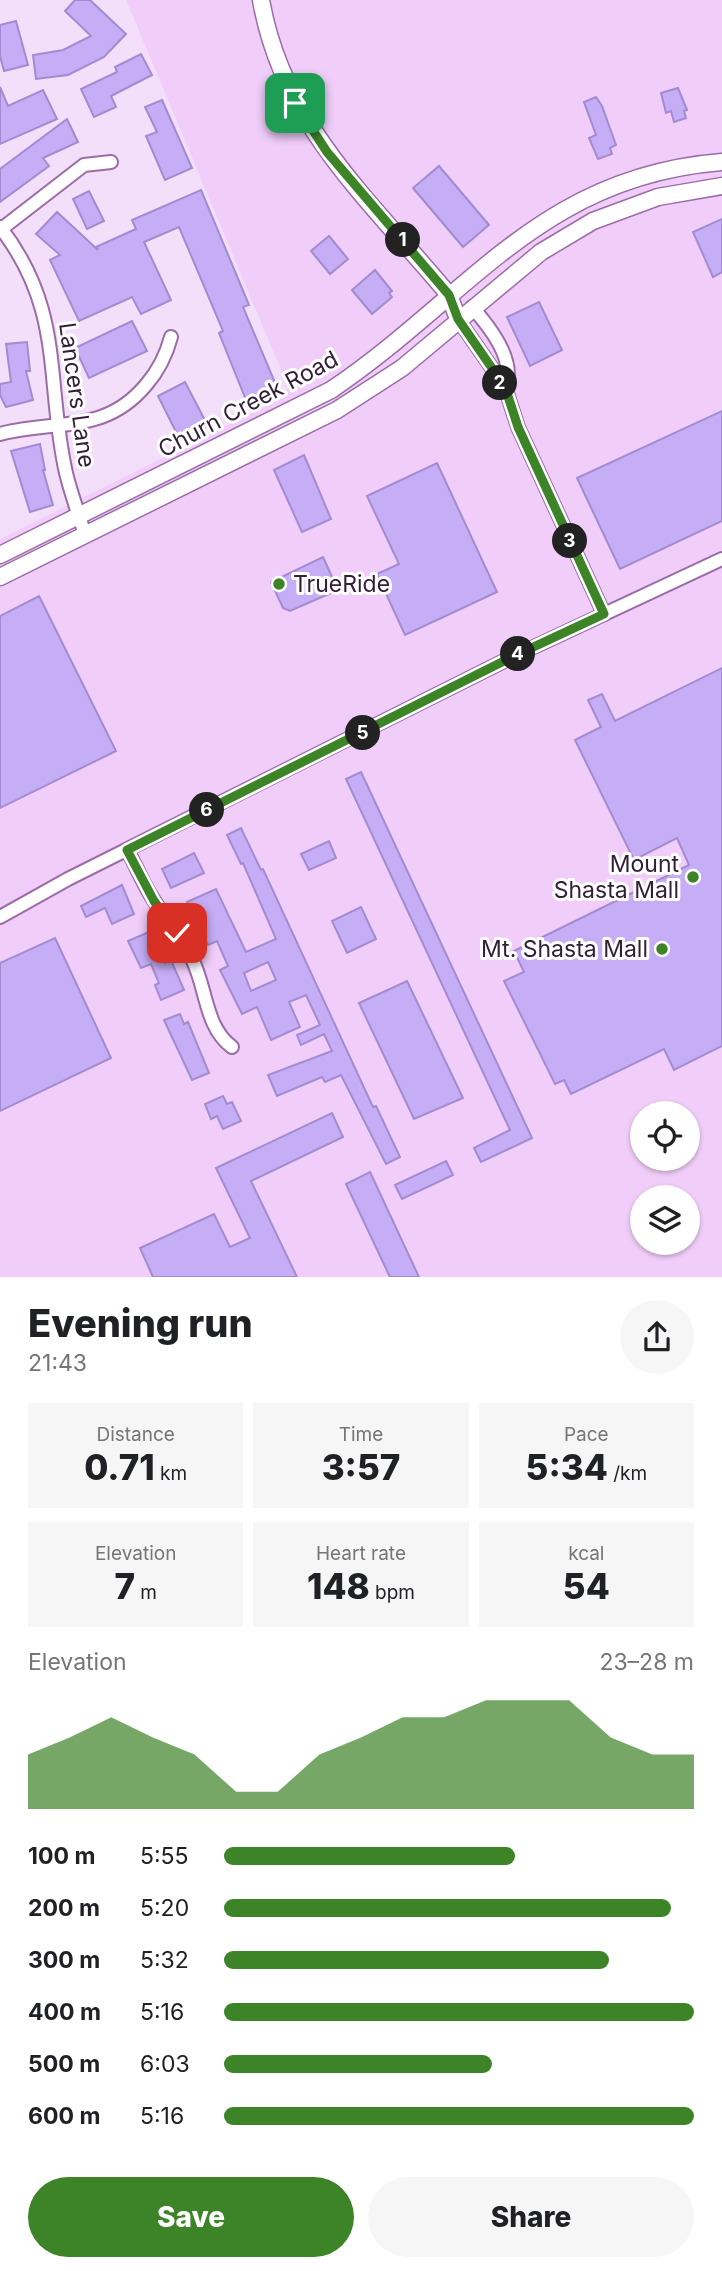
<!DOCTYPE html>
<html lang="en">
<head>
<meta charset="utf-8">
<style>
  body { margin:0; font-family:Inter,sans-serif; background:#f6f6f6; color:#202124; height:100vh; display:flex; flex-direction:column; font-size:26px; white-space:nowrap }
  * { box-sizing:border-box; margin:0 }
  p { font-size:23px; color:#757577 }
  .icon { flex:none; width:38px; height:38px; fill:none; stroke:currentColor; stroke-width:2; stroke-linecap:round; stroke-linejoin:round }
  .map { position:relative; height:1277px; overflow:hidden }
  .side { display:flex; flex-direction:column; background:#fff; flex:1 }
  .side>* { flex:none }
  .tools { position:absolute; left:630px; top:1101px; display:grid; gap:14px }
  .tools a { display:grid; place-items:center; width:70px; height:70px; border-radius:50%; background:#fff; box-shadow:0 2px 5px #0004; font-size:35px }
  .pin { position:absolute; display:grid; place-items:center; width:60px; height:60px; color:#fff; margin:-30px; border-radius:14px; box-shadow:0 4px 10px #0006 }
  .km { position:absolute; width:35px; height:35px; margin:-18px; border-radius:50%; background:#222; color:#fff; font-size:19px; line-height:35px; text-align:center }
  .round { display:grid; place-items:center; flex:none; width:74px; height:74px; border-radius:37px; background:#f6f6f6 }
  .head { display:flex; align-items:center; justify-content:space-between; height:119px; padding:0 28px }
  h1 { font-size:38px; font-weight:800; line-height:52px }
  .metrics { display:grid; grid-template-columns:repeat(3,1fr); gap:10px; height:119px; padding:7px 28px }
  .metrics div { display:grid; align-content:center; border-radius:0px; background:#f6f6f6; text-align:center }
  .metrics b { font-size:35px; font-weight:800 }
  .metrics small { font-size:19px; font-weight:400 }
  .metrics p { font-size:19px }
  .chart { height:196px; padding:14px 28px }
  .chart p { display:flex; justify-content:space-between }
  .chart svg { width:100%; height:126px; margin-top:7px; fill:#3d8327; opacity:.7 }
  .button { display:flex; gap:14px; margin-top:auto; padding:14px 28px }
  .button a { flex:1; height:80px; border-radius:42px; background:#3d8327; color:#fff; font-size:28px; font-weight:800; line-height:80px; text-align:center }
  .button a+a { background:#f6f6f6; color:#202124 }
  ul { padding:0 28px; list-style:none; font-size:23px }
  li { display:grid; grid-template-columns:112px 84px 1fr; align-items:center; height:52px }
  li i { height:18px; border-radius:9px; background:#3d8327 }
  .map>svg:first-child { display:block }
</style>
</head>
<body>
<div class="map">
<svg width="722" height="1277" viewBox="0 0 722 1277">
  <rect width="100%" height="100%" fill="#f4dffa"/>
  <path fill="#f1cefa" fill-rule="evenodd" d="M126,0H722V1277H0V539L282,398L280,393L289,389ZM642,1113H688V1158H642ZM642,1197H688V1242H642Z"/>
  <g fill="#c6aef7" stroke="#a28bd1" stroke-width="2" fill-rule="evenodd">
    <polygon points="75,0 90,0 126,34 104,57 68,75 36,79 33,55 63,50 91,36 65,11"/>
    <polygon points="16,21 28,65 4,71 0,56 0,25"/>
    <polygon points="141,54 152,75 111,96 116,107 94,117 81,89 117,72 115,67"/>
    <polygon points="0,87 8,106 43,90 57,119 0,144"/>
    <polygon points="678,88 687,110 684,111 686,118 674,122 671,111 666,113 661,93"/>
    <polygon points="596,97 602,106 616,145 610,148 612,154 598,159 589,138 596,135 584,102"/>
    <polygon points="162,100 192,168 165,180 146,136 157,132 145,107"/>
    <polygon points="67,119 78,142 43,158 49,166 0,202 0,169"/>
    <polygon points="439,166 489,225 463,247 413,188"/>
    <polygon points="201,190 249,305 243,307 279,392 248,405 219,333 223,331 179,227 144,242 171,300 141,314 132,297 79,321 50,260 60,255 36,234 57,212 98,250 96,247 136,229 132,220"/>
    <polygon points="89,191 104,221 87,229 73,199"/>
    <polygon points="722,219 722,272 713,277 693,232"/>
    <polygon points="329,236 348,259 330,274 311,251"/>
    <polygon points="375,270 392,291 389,293 392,297 372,314 352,290"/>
    <polygon points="539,302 562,350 530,366 507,317"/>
    <polygon points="132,321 147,351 89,378 75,348"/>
    <polygon points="27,342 30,371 26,371 33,400 6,407 0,395 0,384 11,382 6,344"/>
    <polygon points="185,382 208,426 180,440 158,396"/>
    <polygon points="722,411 722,521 620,569 577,478"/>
    <polygon points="40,444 45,470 43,470 53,505 30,512 11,451"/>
    <polygon points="304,455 331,519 302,532 274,470"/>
    <polygon points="437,463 497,592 405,635 377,574 399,564 367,496"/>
    <polygon points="323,557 338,590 290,611 283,608 271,582"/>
    <polygon points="39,596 116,751 0,808 0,616"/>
    <polygon points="722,668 722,1046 674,1070 664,1049 571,1094 564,1080 555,1084 504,981 524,972 514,951 689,865 677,838 634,860 575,740 601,727 588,700 602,694 615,721"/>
    <polygon points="361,772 532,1138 481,1162 474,1148 510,1130 346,779"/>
    <path d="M241,828L261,870L263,869L373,1107L376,1106L400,1157L386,1164L341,1075L325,1082L322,1077L277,1096L268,1075L332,1051L324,1034L301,1045L297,1035L320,1025L306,995L289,1002L300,1027L271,1040L257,1007L242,1014L220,970L228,966L217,941L208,945L187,902L216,889L246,952L276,939L243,863L241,864L227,835ZM268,962L276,980L251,991L244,973Z"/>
    <polygon points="329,841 336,858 309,870 301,854"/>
    <polygon points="194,853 204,873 171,888 162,869"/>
    <polygon points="122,885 134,914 112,924 105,908 86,917 81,906"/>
    <polygon points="361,907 376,939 347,953 332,921"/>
    <polygon points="151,931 165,963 171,960 184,990 161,1000 155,985 159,983 151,964 141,968 128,941"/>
    <polygon points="55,938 111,1058 0,1111 0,963"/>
    <polygon points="407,981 463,1098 414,1119 359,1003"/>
    <polygon points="180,1014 184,1024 188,1022 209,1073 192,1080 164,1020"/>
    <polygon points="223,1096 227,1104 232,1102 241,1121 223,1129 217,1116 211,1119 205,1104"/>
    <polygon points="332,1113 343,1137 251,1181 297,1277 153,1277 140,1248 214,1214 230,1247 250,1238 216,1168"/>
    <polygon points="446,1161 453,1175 402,1199 395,1185"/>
    <polygon points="370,1172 419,1277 390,1277 346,1184"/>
  </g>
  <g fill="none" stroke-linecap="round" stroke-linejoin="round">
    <g stroke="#9b6ca8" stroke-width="16">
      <g id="minor">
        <path d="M0,227C65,311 45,380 66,473C71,494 79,515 85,535"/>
        <polyline points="0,230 84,165 111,162"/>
        <path d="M472,307C489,326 517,361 505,387"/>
        <polyline points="458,319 505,387 518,427 604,614"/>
        <path d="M0,434C57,419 104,435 146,385C159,370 166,356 171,337"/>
        <path d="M127,850C137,867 144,886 155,902C170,925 188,944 197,971C207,998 208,1029 232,1047"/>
        <polyline points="0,917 68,879 508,659 722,559"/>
      </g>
    </g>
    <g stroke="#9b6ca8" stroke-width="19">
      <g id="major">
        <path d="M261,0C283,126 371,201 449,295L458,319"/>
        <path d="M0,555L331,390C468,298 540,176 722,162"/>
        <polyline points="0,577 337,410 402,368 541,252 593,221 658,197 722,186"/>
      </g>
    </g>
    <use href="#minor" stroke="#fff" stroke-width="12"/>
    <use href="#major" stroke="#fff" stroke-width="16"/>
  </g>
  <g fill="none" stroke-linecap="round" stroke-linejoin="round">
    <g stroke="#fff" stroke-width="14">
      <polyline id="route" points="177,933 154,901 127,850 508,659 604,614 518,427 505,387 458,319 449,295 327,152 295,103"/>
    </g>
    <use href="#route" stroke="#3d8327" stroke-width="9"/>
  </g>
  <g fill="#3d8327" stroke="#fff" stroke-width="2.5">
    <circle cx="279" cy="584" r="7"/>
    <circle cx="693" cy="877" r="7"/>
    <circle cx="662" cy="949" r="7"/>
  </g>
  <g text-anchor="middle" stroke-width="6" stroke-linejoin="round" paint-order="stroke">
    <g font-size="23" fill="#321e37" stroke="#fff">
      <text transform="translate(77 395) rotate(82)" y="8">Lancers Lane</text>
      <text transform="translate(248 404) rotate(-28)" y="8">Churn Creek Road</text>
    </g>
    <g font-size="23" fill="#321e37" stroke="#fff" text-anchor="end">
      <text x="293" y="592" text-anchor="start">TrueRide</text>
      <text x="679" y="872">Mount<tspan x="679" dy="26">Shasta Mall</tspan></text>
      <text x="648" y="957">Mt. Shasta Mall</text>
    </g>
  </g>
</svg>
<div class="tools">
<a><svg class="icon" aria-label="locate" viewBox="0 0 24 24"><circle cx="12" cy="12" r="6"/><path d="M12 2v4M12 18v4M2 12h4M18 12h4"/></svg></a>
<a><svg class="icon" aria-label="layers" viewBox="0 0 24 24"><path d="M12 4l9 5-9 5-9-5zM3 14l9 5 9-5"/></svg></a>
</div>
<div class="pin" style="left:295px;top:103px;background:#1e9e55"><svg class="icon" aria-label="arrive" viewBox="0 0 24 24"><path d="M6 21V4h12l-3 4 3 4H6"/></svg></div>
<div class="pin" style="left:177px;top:933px;background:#d93025"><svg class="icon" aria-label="check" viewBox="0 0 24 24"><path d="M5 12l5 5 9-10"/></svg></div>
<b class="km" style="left:403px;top:240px">1</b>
<b class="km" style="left:500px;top:383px">2</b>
<b class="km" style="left:570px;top:541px">3</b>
<b class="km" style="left:518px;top:654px">4</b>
<b class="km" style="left:363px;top:733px">5</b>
<b class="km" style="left:207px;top:810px">6</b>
</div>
<section class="side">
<div class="head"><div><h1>Evening run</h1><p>21:43</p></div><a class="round"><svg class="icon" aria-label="share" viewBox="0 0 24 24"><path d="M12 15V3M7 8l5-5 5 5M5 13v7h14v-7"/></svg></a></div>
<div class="metrics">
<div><p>Distance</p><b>0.71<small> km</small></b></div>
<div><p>Time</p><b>3:57</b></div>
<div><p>Pace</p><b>5:34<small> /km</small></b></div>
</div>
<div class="metrics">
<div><p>Elevation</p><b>7<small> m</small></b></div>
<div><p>Heart rate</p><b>148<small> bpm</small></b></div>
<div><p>kcal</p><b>54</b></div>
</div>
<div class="chart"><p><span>Elevation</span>23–28 m</p>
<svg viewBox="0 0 160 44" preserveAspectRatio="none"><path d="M0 44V25L10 19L20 12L30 19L40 25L50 38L60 38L70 25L80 19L90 12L100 12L110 6L120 6L130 6L140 19L150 25L160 25V44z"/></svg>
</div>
<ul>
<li><b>100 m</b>5:55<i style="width:62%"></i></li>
<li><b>200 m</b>5:20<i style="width:95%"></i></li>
<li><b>300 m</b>5:32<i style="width:82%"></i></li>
<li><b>400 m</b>5:16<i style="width:100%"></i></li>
<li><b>500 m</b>6:03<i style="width:57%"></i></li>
<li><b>600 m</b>5:16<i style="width:100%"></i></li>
</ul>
<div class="button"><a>Save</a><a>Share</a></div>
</section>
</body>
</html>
